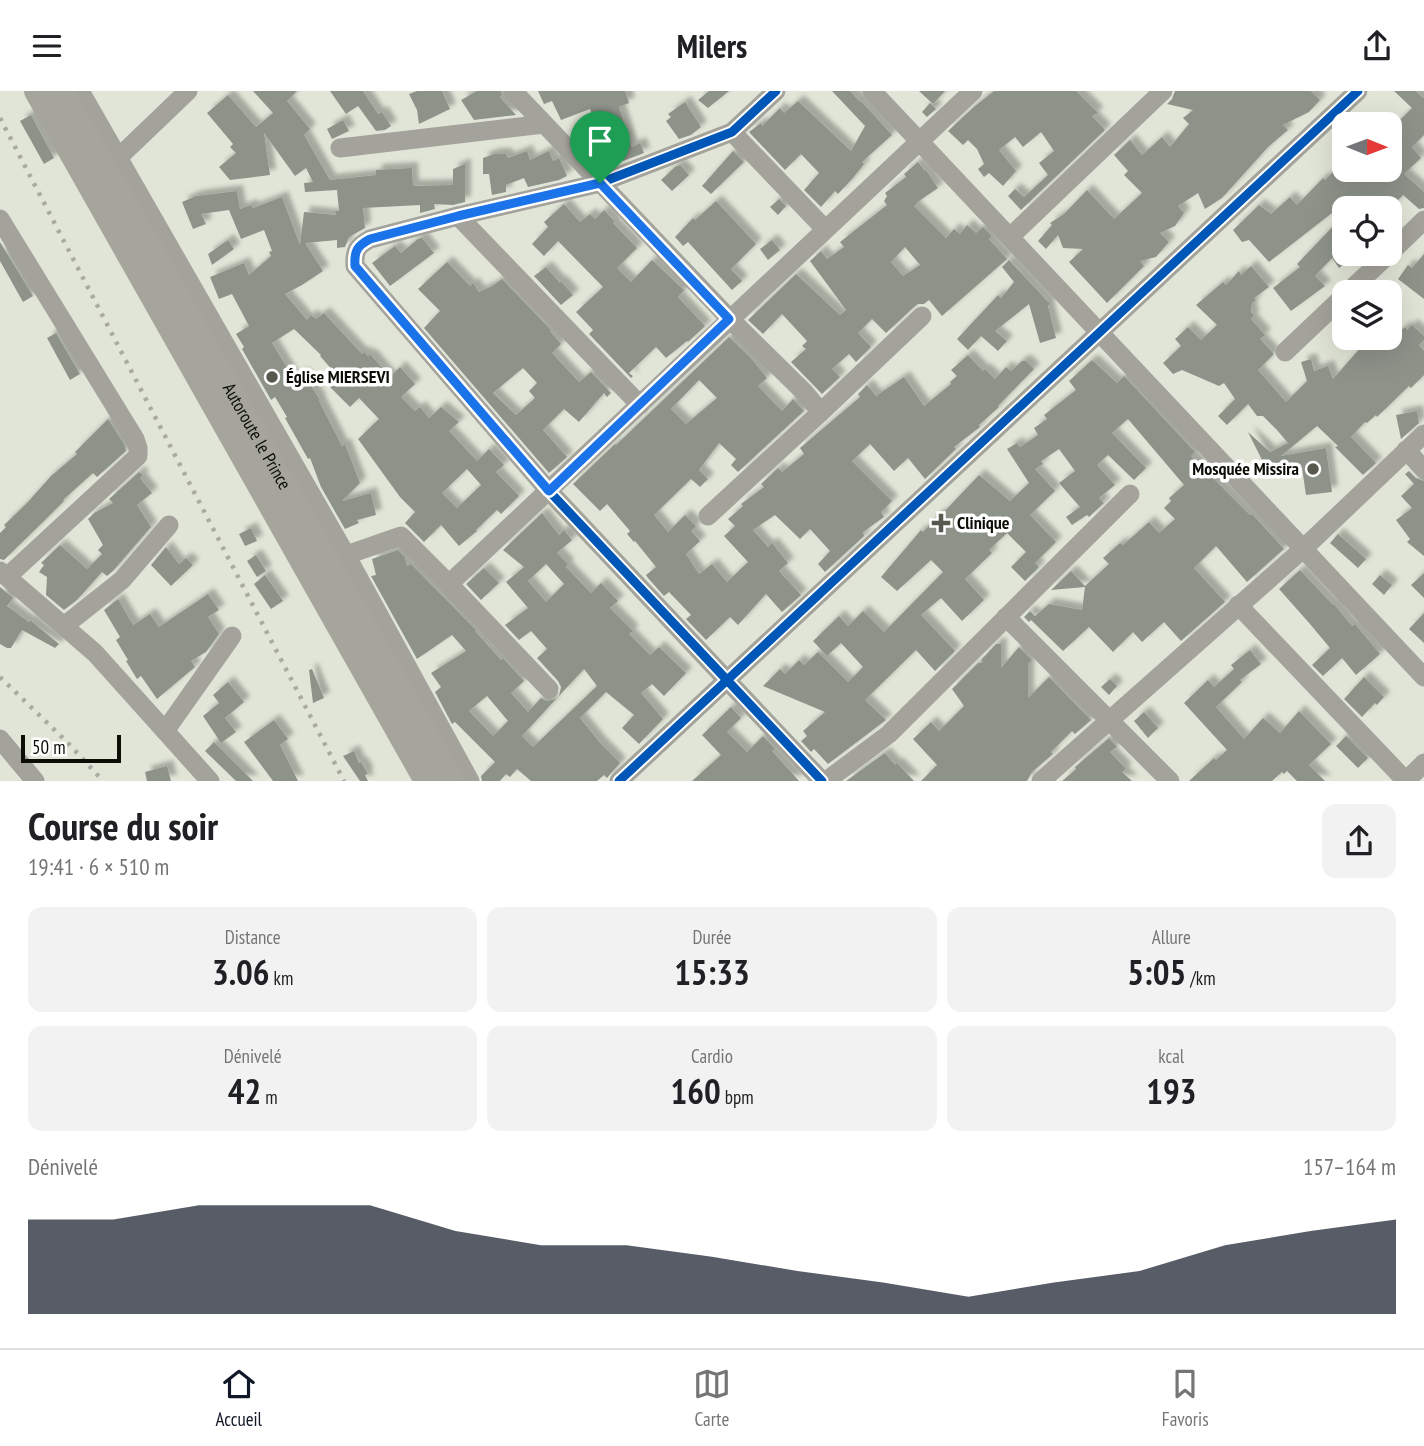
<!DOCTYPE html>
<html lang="fr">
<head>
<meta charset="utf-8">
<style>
  body { margin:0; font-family:"PT Sans Narrow",sans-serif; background:#f2f2f2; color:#202124; height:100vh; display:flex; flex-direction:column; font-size:26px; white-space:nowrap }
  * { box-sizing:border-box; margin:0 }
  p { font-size:23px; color:#757577 }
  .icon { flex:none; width:38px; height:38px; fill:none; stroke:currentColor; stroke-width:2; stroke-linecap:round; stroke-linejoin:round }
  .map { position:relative; height:690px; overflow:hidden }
  .side { display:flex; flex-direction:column; background:#fff; flex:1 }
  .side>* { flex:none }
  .needle { width:46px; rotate:91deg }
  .fabs { position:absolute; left:1332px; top:21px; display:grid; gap:14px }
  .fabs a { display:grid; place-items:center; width:70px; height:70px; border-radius:14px; background:#fff; box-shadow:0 7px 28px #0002; font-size:35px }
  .scale { position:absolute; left:21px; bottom:18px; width:100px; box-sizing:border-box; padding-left:7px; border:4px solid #0c0e06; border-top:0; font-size:19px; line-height:24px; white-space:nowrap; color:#0c0e06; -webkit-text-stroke:5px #fff; paint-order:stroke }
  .pin { position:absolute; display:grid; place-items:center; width:60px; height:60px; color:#fff; margin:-72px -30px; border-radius:50% 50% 50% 0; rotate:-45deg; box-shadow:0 0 7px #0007 }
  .pin .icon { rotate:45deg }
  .round { display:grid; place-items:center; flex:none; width:74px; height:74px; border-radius:14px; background:#f2f2f2 }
  .overview { display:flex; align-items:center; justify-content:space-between; height:119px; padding:0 28px }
  h1 { font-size:38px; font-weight:800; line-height:52px }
  .metrics { display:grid; grid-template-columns:repeat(3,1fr); gap:10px; height:119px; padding:7px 28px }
  .metrics div { display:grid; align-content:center; border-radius:14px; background:#f2f2f2; text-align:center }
  .metrics b { font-size:35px; font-weight:800 }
  .metrics small { font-size:19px; font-weight:400 }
  .metrics p { font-size:19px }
  .chart { height:196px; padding:14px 28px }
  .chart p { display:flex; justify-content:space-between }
  .chart svg { width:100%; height:126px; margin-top:7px; fill:#111827; opacity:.7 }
  header { display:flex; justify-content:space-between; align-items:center; height:91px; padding:0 28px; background:#fff; font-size:32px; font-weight:800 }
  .menu { display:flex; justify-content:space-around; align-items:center; height:98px; border-top:2px solid #e0e0e0; background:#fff; font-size:19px; color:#757577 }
  .menu a { display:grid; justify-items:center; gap:4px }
  .menu .current { color:#111827 }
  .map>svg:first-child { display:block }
</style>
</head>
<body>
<header><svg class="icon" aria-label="menu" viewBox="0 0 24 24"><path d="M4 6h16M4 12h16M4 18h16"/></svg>Milers<svg class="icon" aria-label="share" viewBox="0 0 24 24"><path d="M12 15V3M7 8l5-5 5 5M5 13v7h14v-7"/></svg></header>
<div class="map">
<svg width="1424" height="690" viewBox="0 0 1424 690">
  <defs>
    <filter id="shadow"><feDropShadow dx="6" dy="-6" stdDeviation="2" flood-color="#0004"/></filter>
  </defs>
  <rect width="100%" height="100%" fill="#e1e5d7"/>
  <g fill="#8e938a" fill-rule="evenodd" filter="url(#shadow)">
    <path d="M253,0H297L287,10L310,38L304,44L330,89L376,84V79L412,77L413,95L453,94V78L465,73V111L453,114L434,113L435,118L420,122V114L363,117L365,137L349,146L345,156L337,157V149L305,152L323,180L302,194L285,203L307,229L311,224L316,228L324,222L362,263L364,261L368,265L370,263L390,286L400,276L415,293L401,306L415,320L420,316L429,327L441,316L459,331L449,340L477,370L489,358L504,374L496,381L519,405L501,423L497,419L476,439L477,440L459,455L441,434L424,451L405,432L415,421L400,406L358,348L379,328L359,307L350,316L330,296L341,289L320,265L321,264L294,238L272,252L294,288L303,282L320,309L319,310L342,355L345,353L360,392L342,410L371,402L376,424L357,429L359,432L345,438L321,396L310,367L308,368L285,327L287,326L275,306L271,309L242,258L244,256L236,243L249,235L232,203L219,208L210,186L244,172L249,184L271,165L269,161L272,160L264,139L241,148L229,119L201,123L206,133L193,138L182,111L196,105L237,100L240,118L251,114L253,117L282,106L300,154L304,121L336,124L335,120H339L337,99L305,101L304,92L313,91L306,77L295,85L264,42L270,84L230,89L219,76L236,62L230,56L233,53L207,22L228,4L256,36L273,22ZM467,378L481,394L457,417L442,402Z"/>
    <polygon points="330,0 363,0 378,23 382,21 391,35 385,39 376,40 358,15 346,23"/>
    <polygon points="417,0 442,0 450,18 419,33 417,19 409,3"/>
    <polygon points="477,0 501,0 502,4 500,6 516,24 474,29 461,9"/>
    <polygon points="538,0 625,0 629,12 619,16 632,56 640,52 644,62 623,70 620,64 608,76 604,77 582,54 578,44 597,38 590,18 561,29 552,10 544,13"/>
    <polygon points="709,0 729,0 708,17 698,9"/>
    <polygon points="832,0 850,0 860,11 861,10 892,44 862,71 864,73 853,87 838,103 835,100 821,116 804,99 819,82 801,63 785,79 749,41 761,32 762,35 780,17 784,22 798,10 851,60 865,35"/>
    <polygon points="919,0 945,0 933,13"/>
    <polygon points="994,0 1076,0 1098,22 1092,25 1105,39 1021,119 1008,105 1015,98 1024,106 1048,84 1039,72 1054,60 1041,41 1023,56 1015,46 999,59 1016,80 1003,95 989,82 984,86 978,78 984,73 977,58 968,49 963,54 948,40 975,15"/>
    <polygon points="1175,0 1311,0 1320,9 1309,21 1283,34 1288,39 1268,56 1222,107 1205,118 1198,102 1178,115 1184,122 1175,135 1160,142 1169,151 1156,166 1140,170 1144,175 1107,212 1069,171 1083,158 1063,157 1058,144 1046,158 1038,150 1052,134 1050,132 1064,123 1087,99 1114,128 1142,102 1124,84 1128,80 1114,64 1130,49 1142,64 1162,46 1170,56 1189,33 1183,27 1193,19 1167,13 1172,8"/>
    <polygon points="1394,0 1416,0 1423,7 1424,6 1424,44 1412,56 1421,67 1404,83 1424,101 1424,117 1419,118 1403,104 1390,117 1344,117 1344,163 1358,163 1339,177 1332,167 1315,185 1325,195 1291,220 1273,197 1300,176 1297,173 1339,129 1332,122 1269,171 1249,149 1242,151 1233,139 1259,114 1271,123 1290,106 1297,114 1323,87 1325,89 1344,70 1344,79 1390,79 1390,39 1412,17"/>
    <polygon points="685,11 701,36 691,44 679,48 666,30 671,26 668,23"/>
    <polygon points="930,12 936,18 927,26 922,21"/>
    <polygon points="31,24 54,67 44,73 20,30"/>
    <polygon points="343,29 349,40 332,48 327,38"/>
    <polygon points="527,60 530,69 549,60 553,70 559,67 567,85 559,89 528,96 524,87 506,94 506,101 492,104 489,83 483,83 483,67 494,63 506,63 508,67"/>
    <polygon points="733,60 744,71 711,103 702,95"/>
    <path d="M918,71L925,80L926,79L938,97L919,110L914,115L946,147L954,138L960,143L967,134L976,142L983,136L992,145L989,148L1007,168L942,225L929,209L924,213H918L914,216L886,242L872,228L858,242L871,256L856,271L849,263L832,278L840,286L822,303L791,271L806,258L802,255L807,250L782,223L763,243L748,229L796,183L840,224L846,219L810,170L821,160L827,168L844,156L840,151L887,114L884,110L887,105L885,102L906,86L904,83ZM905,156L920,174L903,185L891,171Z"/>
    <polygon points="680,74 689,84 672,100 661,89 675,76"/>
    <polygon points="779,108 786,115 778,124 770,116"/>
    <polygon points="716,110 756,153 731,178 742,190 732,199 688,151 683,155 675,146 693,127 695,129"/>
    <polygon points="564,113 580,131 590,123 595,128 604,119 615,131 613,132 637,157 617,177 631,191 652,169 684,199 678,206 705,235 688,251 687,250 666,267 656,256 629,282 633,285 631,287 589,243 593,239 576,221 603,196 558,150 544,165 532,153 548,136 544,131"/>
    <polygon points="422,147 434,162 390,195 372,172 395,155 401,162 418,148"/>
    <polygon points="228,149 234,158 212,174 208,163"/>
    <polygon points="772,149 780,159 768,169 760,158"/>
    <polygon points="0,151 33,205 23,211 0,170"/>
    <polygon points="1424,163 1424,208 1398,188 1408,174 1412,177"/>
    <polygon points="1009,169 1050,213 1048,215 1056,247 1040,252 1029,213 995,240 1007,250 998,260 981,245 968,259 957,248 998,204 1001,207 1014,191 1002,176"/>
    <path d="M447,171L470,195L473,192L479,201L492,195L502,188L551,239L550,240L561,253L552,262L579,291L591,281L611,302L607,306L604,302L579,331L564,318L543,339L567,366L549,382L424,237L440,220L418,198ZM523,277L537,292L529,300L535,307L516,324L493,302Z"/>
    <polygon points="1251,175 1269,196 1254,207 1256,209 1252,212 1251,221 1254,224 1251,228 1265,244 1260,248 1273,262 1273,264 1258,279 1286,311 1307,290 1301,271 1311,268 1314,280 1328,275 1333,288 1369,247 1375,247 1383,255 1405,236 1407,239 1412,234 1424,245 1424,249 1419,254 1424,260 1424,284 1411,297 1409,295 1377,326 1376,324 1367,332 1365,331 1351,346 1376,372 1363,384 1335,356 1338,355 1317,335 1281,365 1326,357 1332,401 1306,404 1302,377 1290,377 1271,387 1248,341 1270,361 1288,352 1277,339 1263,325 1257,325 1248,313 1227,334 1218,325 1235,308 1224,292 1219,295 1182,279 1173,283 1163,272 1181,255 1175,248 1188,236 1201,249 1217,234 1196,214 1223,191 1226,194 1239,180 1241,184"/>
    <polygon points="546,176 560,192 561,190 573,204 561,214 534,185"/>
    <polygon points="56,242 80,283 70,289 47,247"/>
    <path d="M729,246L750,266L767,287L758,295L782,320L793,308L804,320L738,381L731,374L736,368L719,352L699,379L708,388L700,396L691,388L654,424L668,441L685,424L696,435L691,440L700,450L686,463L699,483L712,473L727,491L748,471L724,445L735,435L728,428L743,415L741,413L764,396L761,393L778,377L782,381L804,363L800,357L860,306L858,303L867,294L876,305L904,286L924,315L951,293L950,291L957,285L951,279L968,264L983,280L985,278L995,288L1006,276L1011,280L1022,270H1026L1034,278L998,315L999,316L979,334L980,336L954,356L956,358L925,388L908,367L894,380L870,353L852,370L892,410L881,421L884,426L863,441L864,445L825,481L818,473L830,460L810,438L800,448L775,424L753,439L768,456L772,452L788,472L779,480L801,504L782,521L766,503L738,534L730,526L706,549L686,528L691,524L669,501L664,505L648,487L646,484L656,476L635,450L634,451L627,443L630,440L607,413L600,420L573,393L615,353L616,354ZM699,289L717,307L686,333L671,318Z"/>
    <polygon points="1092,269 1117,292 1124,285 1195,361 1191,365 1250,424 1252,423 1284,458 1247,491 1216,455 1194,477 1225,511 1181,550 1164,531 1142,551 1133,541 1113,561 1089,536 1063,560 1031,529 1029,531 1024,526 1030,520 1035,525 1049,513 1082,519 1085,496 1051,499 1071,480 1085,495 1109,473 1103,467 1120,452 1123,454 1149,431 1159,442 1175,428 1164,417 1171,410 1169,407 1184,394 1128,328 1112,342 1146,377 1134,389 1108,364 1097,374 1115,394 1099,407 1104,412 1089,426 1087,424 1072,434 1066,426 1080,416 1059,392 1075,380 1059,358 1041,370 1043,373 1035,378 1055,400 1030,424 1056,451 1035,472 1039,476 1025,490 1011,476 1026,461 1007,442 989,459 992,462 965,488 984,509 962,530 941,507 921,524 955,560 935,580 916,559 865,609 886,629 828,673 814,658 811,661 801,650 807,645 803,640 825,621 763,595 780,578 785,583 799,569 804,574 818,561 848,591 863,576 841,552 827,565 813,550 839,525 848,535 863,520 884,541 943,481 931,469 897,500 881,486 921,439 923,441 939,423 941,424 979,384 1010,410 1029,392 1007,358 1017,352 1020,356 1038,344 1034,337 1047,328 1044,324 1076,299 1069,290"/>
    <polygon points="1417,320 1419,332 1401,348 1396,324"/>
    <polygon points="108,328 124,353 126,360 97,386 93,382 63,409 64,410 44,430 4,469 0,468 0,442 6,436 4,434 26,413 51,385 77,363 75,361"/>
    <polygon points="1409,380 1416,387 1424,390 1424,465 1407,451 1410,448 1396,429 1412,417 1401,405 1414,393 1405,383"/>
    <polygon points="139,381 143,384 140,387 152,402 137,414 151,436 113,480 107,485 102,481 77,509 64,519 46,504 47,486 39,481 44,474 41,472 60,454 87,478 102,463 98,459 103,454 88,428 94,422 113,412 109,408"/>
    <path d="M542,422L559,444L564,439L572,449L557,462L568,473L566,476L591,502L601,492L618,510L610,517L633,540L629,543L650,564L659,556L686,582L664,605L652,593L641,602L663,628L639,653L622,637L634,624L606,601L580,627L601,653L620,672L607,687L604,684L597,690H531L517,678L510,686L506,683L500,690H482L481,685L495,671L455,631L452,633L435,601L441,596L431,582L466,560L452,544L417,568L371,485L376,484L372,468L398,459L405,466L407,475L411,473L476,539L475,540L501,569L503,567L524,590L511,602L528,621L541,607L546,610L556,608L522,645L533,656L597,595L584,578L559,605L561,596L558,590L537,567L547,558L531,540L519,549L505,534L528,517L506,491L524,476L503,459ZM546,473L564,493L546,511L528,490ZM487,605L508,630L493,645L469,620Z"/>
    <polygon points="251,437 257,450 245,455 239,443"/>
    <polygon points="1338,443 1366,468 1358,477 1330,452"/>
    <polygon points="166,456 179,473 186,467 193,474 171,495 151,474"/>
    <polygon points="256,464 266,480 257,486 247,470"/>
    <polygon points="484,477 499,492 481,509 466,493"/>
    <polygon points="1300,479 1333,514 1334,513 1352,535 1355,533 1380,563 1356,584 1342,567 1323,585 1312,574 1330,557 1310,533 1279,498"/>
    <polygon points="1424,482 1424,507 1411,494"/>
    <polygon points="265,484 283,510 271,518 254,493"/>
    <polygon points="1380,484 1392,494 1384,504 1372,493"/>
    <polygon points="0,496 13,507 7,515 29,531 30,529 59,553 55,557 22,539 11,557 7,557 0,553"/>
    <polygon points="208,503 219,519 208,526 219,543 206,561 191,570 195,576 157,608 141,585 137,588 126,570 128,569 116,549 120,546 104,519 118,508 133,534 150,523 159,536"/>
    <polygon points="1424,522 1424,552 1409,538"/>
    <polygon points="996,553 1001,553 1001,577 1019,556 1032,569 1028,573 1028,607 1049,586 1091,629 1075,643 1072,640 1051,661 1053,663 1032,681 1027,690 921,690 937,674 913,648 931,631 939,640 964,615 952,598 978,572 982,572 982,568"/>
    <polygon points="1250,559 1261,573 1240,589 1242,591 1216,616 1244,648 1263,627 1280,642 1299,620 1331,653 1309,674 1325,690 1297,690 1287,680 1284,683 1282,681 1272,690 1189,690 1214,667 1216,669 1227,659 1184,612 1208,589 1214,596 1234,578 1231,574"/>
    <polygon points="312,578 324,607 313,612 309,579"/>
    <polygon points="1364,586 1384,606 1377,614 1375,612 1362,626 1344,608"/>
    <polygon points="1110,588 1117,595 1109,604 1101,596"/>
    <polygon points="228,591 244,611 225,627 236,641 221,652 203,625 219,612 213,604"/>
    <polygon points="731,616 741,627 727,641 747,661 763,645 775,658 772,660 799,690 692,690 721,664 702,644"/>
    <polygon points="1144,621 1158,637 1148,647 1134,630"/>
    <polygon points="274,629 288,648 280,654 298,690 273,690 244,651"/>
    <polygon points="1346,645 1368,667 1358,677 1336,655"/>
    <polygon points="1109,647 1117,656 1110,661 1126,678 1122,681 1132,690 1062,690 1076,678 1075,676"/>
    <polygon points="214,651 253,690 236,690 205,660"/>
    <polygon points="354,660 359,672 361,671 368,683 365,684 368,690 360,690 343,665"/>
    <polygon points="885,662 895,674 897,672 914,690 846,690"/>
    <polygon points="167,675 171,690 147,690 145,681"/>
  </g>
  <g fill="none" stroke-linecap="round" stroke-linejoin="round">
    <g stroke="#a4a39b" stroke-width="19">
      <polyline points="80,0 346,464 470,690"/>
      <polyline points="513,0 729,227 805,302 821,321"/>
      <path d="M776,0L732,41L600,92L458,125L370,148C357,155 354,160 355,175L549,400L822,690"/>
      <polyline points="872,0 1424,586"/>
      <polyline points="732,41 825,138"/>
      <polyline points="340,57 544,33"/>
      <polyline points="118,67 188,0"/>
      <polyline points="458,125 640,314"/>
      <polyline points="0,128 135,348 138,357 138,365 8,485"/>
      <polyline points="1010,146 1163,0"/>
      <polyline points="1390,162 1424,129"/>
      <polyline points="1348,201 1389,163"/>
      <polyline points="1285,261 1344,205"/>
      <polyline points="1406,359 1424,378"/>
      <polyline points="708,425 821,321 922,225"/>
      <polyline points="335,468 401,445 449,493 549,598"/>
      <polyline points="0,480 95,562 210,690"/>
      <polyline points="449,493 973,0"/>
      <polyline points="1238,514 1406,690"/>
      <polyline points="1006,526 1170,690"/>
      <polyline points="64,535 122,489 169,434"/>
      <polyline points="165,640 232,545"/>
      <polyline points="0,648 35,690"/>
      <polyline points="619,690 1358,0"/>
      <polyline points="826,690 889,643 1130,403"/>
      <polyline points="1041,690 1303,458 1424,343"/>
      <polyline points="1406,690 1424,672"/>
    </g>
    <g stroke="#a5a59b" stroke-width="24">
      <polyline points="36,0 426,690"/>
      <path id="s1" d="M61,0L452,690"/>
    </g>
    <g stroke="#a9aaa0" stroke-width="4.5" stroke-dasharray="3.5 7" stroke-linecap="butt">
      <polyline points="0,27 344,690"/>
      <polyline points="0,586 68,652 103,690"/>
    </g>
    <g stroke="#fff" stroke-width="13">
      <g id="cycleway">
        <path d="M776,0L732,41L600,92L458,125L370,148C357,155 354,160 355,175L549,400L822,690"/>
        <polyline points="619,690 1358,0"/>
      </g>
    </g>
    <use href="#cycleway" stroke="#0057b8" stroke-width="9"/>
  </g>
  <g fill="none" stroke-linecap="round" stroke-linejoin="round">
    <g stroke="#fff" stroke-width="14">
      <path id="route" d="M600,92L729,228L549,400L355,175C354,160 357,155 370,148L458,125Z"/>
    </g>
    <use href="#route" stroke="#1a73e8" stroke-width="9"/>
  </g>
  <g fill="#57594f" stroke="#fff" stroke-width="2.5">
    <circle cx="272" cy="286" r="7"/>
    <circle cx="1313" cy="378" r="7"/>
    <path d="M937.5 421.5h7v7h7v7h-7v7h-7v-7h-7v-7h7z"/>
  </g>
  <g text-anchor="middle" stroke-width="7" stroke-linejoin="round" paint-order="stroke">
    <g font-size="18" font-weight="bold" fill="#0c0e06" stroke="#fff" text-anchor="start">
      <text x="286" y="292">Église MIERSEVI</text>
      <text x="1299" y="384" text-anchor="end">Mosquée Missira</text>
      <text x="957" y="438">Clinique</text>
    </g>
    <g font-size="18" fill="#0c0e06" stroke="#fff">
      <text dy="6" stroke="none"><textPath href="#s1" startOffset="397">Autoroute le Prince</textPath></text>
    </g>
  </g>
</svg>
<div class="fabs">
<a><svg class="needle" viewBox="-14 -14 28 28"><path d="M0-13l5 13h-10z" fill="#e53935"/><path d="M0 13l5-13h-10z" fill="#757577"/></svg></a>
<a><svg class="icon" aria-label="locate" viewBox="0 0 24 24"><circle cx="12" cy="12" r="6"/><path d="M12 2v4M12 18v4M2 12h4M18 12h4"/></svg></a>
<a><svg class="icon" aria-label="layers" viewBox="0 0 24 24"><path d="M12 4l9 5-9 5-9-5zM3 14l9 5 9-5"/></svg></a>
</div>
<div class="scale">50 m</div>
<div class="pin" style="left:600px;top:92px;background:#1e9e55"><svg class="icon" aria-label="arrive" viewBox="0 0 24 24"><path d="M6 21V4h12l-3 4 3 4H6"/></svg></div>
</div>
<section class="side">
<div class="overview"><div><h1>Course du soir</h1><p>19:41 · 6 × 510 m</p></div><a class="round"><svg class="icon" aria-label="share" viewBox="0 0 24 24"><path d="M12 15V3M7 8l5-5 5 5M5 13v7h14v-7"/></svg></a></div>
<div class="metrics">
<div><p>Distance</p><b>3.06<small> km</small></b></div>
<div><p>Durée</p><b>15:33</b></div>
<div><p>Allure</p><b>5:05<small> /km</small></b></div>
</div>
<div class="metrics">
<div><p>Dénivelé</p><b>42<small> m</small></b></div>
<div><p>Cardio</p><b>160<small> bpm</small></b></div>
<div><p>kcal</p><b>193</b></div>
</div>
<div class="chart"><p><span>Dénivelé</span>157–164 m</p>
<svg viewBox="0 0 160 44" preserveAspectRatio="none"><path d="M0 44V11L10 11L20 6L30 6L40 6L50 15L60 20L70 20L80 24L90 29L100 33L110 38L120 33L130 29L140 20L150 15L160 11V44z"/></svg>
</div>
</section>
<nav class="menu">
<a class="current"><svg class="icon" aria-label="home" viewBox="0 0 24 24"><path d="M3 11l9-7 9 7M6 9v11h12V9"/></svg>Accueil</a>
<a><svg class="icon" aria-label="map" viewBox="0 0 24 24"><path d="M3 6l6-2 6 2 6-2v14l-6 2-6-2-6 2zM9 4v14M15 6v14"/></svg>Carte</a>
<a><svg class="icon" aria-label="saved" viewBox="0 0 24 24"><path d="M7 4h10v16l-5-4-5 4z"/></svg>Favoris</a>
</nav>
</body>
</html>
